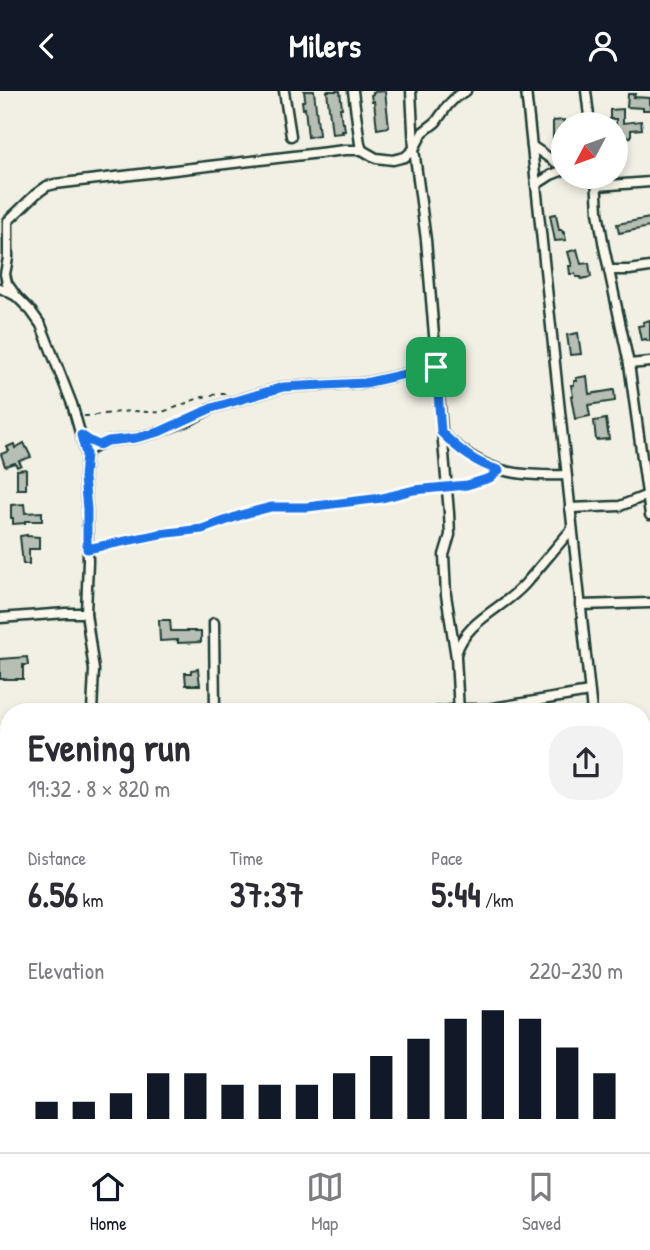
<!DOCTYPE html>
<html lang="en">
<head>
<meta charset="utf-8">
<style>
  body { margin:0; font-family:"Patrick Hand",sans-serif; background:#f2f2f3; color:#2b2b33; height:100vh; display:flex; flex-direction:column; font-size:26px; white-space:nowrap }
  * { box-sizing:border-box; margin:0 }
  p { font-size:23px; color:#7c7c81 }
  .icon { flex:none; width:38px; height:38px; fill:none; stroke:currentColor; stroke-width:2; stroke-linecap:round; stroke-linejoin:round }
  .map { position:relative; flex:1; overflow:hidden }
  .panel { position:absolute; left:0px; top:612px; width:651px; height:450px; display:flex; flex-direction:column; background:#fff; border-radius:28px 28px 0 0; box-shadow:0 4px 10px #0003 }
  .panel>* { flex:none }
  .needle { width:46px; rotate:229deg }
  .tools { position:absolute; left:551px; top:21px; display:grid; gap:14px }
  .tools a { display:grid; place-items:center; width:77px; height:77px; border-radius:50%; background:#fff; box-shadow:0 4px 10px #0003; font-size:35px }
  .pin { position:absolute; display:grid; place-items:center; width:60px; height:60px; color:#fff; margin:-30px; border-radius:14px; box-shadow:0 4px 10px #0006 }
  .round { display:grid; place-items:center; flex:none; width:74px; height:74px; border-radius:28px; background:#f2f2f3 }
  .head { display:flex; align-items:center; justify-content:space-between; height:119px; padding:0 28px }
  h1 { font-size:38px; font-weight:700; line-height:52px }
  .figures { display:grid; grid-template-columns:repeat(3,1fr); gap:10px; height:119px; padding:7px 28px }
  .figures div { display:grid; align-content:center }
  .figures b { font-size:35px; font-weight:700 }
  .figures small { font-size:19px; font-weight:400 }
  .figures p { font-size:19px }
  .chart { height:196px; padding:14px 28px }
  .chart p { display:flex; justify-content:space-between }
  .chart svg { width:100%; height:126px; margin-top:7px; stroke:#111827; stroke-width:6 }
  header { display:flex; justify-content:space-between; align-items:center; height:91px; padding:0 28px; background:#111827; color:#fff; font-size:32px; font-weight:700 }
  .menu { display:flex; justify-content:space-around; align-items:center; height:98px; border-top:2px solid #e1e1e2; background:#fff; font-size:19px; color:#7c7c81 }
  .menu a { display:grid; justify-items:center; gap:4px }
  .menu .on { color:#111827 }
  .map>svg:first-child { display:block }
</style>
</head>
<body>
<header><svg class="icon" aria-label="back" viewBox="0 0 24 24"><path d="M15 5l-7 7 7 7"/></svg>Milers<svg class="icon" aria-label="person" viewBox="0 0 24 24"><circle cx="12" cy="8" r="4"/><path d="M4 21q1-7 8-7t8 7"/></svg></header>
<div class="map">
<svg width="650" height="1061" viewBox="0 0 650 1061">
  <rect width="100%" height="100%" fill="#f2f0e5"/>
  <filter id="ink" filterUnits="userSpaceOnUse"><feTurbulence type="fractalNoise" baseFrequency=".0143" numOctaves="2"/><feDisplacementMap in="SourceGraphic" scale="14" xChannelSelector="R" yChannelSelector="G"/><feConvolveMatrix kernelMatrix="1 2 1 2 8 2 1 2 1" color-interpolation-filters="sRGB"/></filter>
  <g filter="url(#ink)">
    <g fill="#b7beb3" stroke="#1f3d34" stroke-width="2">
      <polygon points="304,0 314,0 319,44 308,46 305,17 303,18 302,10 304,10 305,7"/>
      <polygon points="327,0 340,0 342,17 340,17 342,32 344,32 345,40 342,40 343,42 332,43"/>
      <polygon points="385,0 389,36 377,38 374,10 372,10 371,4 373,3 373,1"/>
      <polygon points="628,3 635,3 634,6 650,7 650,19 643,19 643,17 627,16"/>
      <polygon points="623,18 623,32 641,30 642,38 631,39 631,46 616,47 616,28 610,28 610,19"/>
      <polygon points="564,29 564,46 553,47 553,30"/>
      <polygon points="556,123 559,139 562,139 563,142 564,141 566,149 555,150 550,124"/>
      <polygon points="650,127 650,136 619,142 617,133"/>
      <polygon points="577,158 581,173 589,172 591,186 581,188 581,186 576,186 575,183 570,183 569,175 572,175 568,161"/>
      <polygon points="650,229 650,250 647,250 646,248 641,249 638,235 644,234 643,231"/>
      <polygon points="578,242 581,263 570,264 567,244"/>
      <polygon points="587,285 589,303 614,299 615,310 588,314 590,325 575,328 571,305 573,305 571,294 574,294 574,290 577,290 576,287"/>
      <polygon points="606,328 609,348 596,349 594,330"/>
      <polygon points="24,352 31,366 19,370 21,374 17,376 15,372 5,375 1,363 9,360 7,356 14,353 15,357"/>
      <polygon points="26,378 26,398 17,398 17,379"/>
      <polygon points="24,413 25,422 42,421 42,430 25,430 25,432 13,433 13,427 11,427 11,414"/>
      <polygon points="27,444 27,445 39,446 39,458 29,458 29,473 23,473 20,445"/>
      <polygon points="159,529 170,529 171,540 195,540 195,541 201,541 201,551 178,552 178,549 160,550"/>
      <polygon points="27,566 28,574 23,574 23,588 0,588 0,568"/>
      <polygon points="198,578 200,594 186,594 185,582 191,582 191,579"/>
    </g>
    <g fill="none" stroke-linecap="round" stroke-linejoin="round">
      <g stroke="#1f3d34" stroke-width="13">
        <g id="minor">
          <polyline points="284,0 291,45"/>
          <polyline points="353,0 360,53 362,59"/>
          <polyline points="411,0 414,58 426,149 449,422 450,444 444,464 446,504 456,566 459,621"/>
          <polyline points="526,0 592,621"/>
          <polyline points="586,0 590,33"/>
          <polyline points="532,55 564,77"/>
          <polyline points="596,86 598,121 604,156 629,273 650,424"/>
          <polyline points="537,93 551,84 564,79"/>
          <polyline points="597,95 650,91"/>
          <polyline points="609,179 629,179 650,176"/>
          <polyline points="0,197 16,205 31,220 41,234 72,313 86,363 84,387 87,418 88,470 86,522 94,579 92,621"/>
          <polyline points="16,205 7,192 5,183 8,167 8,130 36,103 47,95 55,93 345,59 362,59 376,67 393,69 405,66 414,58 423,41 436,31 448,14 456,6 466,0"/>
          <polyline points="629,273 650,271"/>
          <path d="M442,342C482,380 511,386 566,384"/>
          <polyline points="86,363 89,359 108,350 136,347 159,341 190,329 212,317 283,296 364,292 436,276"/>
          <polyline points="570,417 620,415 650,403"/>
          <polyline points="580,514 650,512"/>
          <polyline points="0,527 66,522 86,522"/>
          <polyline points="214,532 215,621"/>
          <path d="M456,563C466,529 503,518 525,493C541,475 556,456 572,438"/>
          <polyline points="436,621 459,618 487,618 589,601"/>
          <polyline points="0,646 9,646"/>
          <polyline points="0,772 9,771"/>
          <polyline points="0,1024 9,1019"/>
          <polyline points="642,1039 650,1054"/>
          <polyline points="552,1054 561,1061"/>
          <polyline points="590,1054 605,1061"/>
          <polyline points="97,1061 116,1054"/>
          <polyline points="424,1061 455,1059 473,1061"/>
          <polyline points="482,1061 486,1054"/>
          <polyline points="547,1061 547,1054"/>
        </g>
      </g>
      <g stroke="#1f3d34" stroke-width="2" stroke-dasharray="5 5" stroke-linecap="butt">
        <path d="M84,325C100,324 116,321 133,320C144,320 154,323 165,320C189,313 201,302 228,303"/>
        <polyline points="456,395 480,392 493,384"/>
        <polyline points="95,457 160,443 202,438 244,423 271,416 307,416 382,407 414,399 440,396"/>
      </g>
      <use href="#minor" stroke="#fbf7ec" stroke-width="8"/>
    </g>
  </g>
  <g fill="none" stroke-linecap="round" stroke-linejoin="round" filter="url(#ink)">
    <g stroke="#fff" stroke-width="14">
      <path id="route" d="M436,276L441,341C458,358 476,373 499,379L490,387L467,394L414,399L382,407L307,416H271L244,423L202,438L160,443L87,458V418L84,387L86,363L81,344L90,350L99,354L108,350L136,347L159,341L212,317L283,296L365,292Z"/>
    </g>
    <use href="#route" stroke="#1a73e8" stroke-width="9"/>
  </g>
</svg>
<div class="tools">
<a><svg class="needle" viewBox="-14 -14 28 28"><path d="M0-13l5 13h-10z" fill="#e53935"/><path d="M0 13l5-13h-10z" fill="#7c7c81"/></svg></a>
</div>
<div class="pin" style="left:436px;top:276px;background:#1e9e55"><svg class="icon" aria-label="arrive" viewBox="0 0 24 24"><path d="M6 21V4h12l-3 4 3 4H6"/></svg></div>
<section class="panel">
<div class="head"><div><h1>Evening run</h1><p>19:32 · 8 × 820 m</p></div><a class="round"><svg class="icon" aria-label="share" viewBox="0 0 24 24"><path d="M12 15V3M7 8l5-5 5 5M5 13v7h14v-7"/></svg></a></div>
<div class="figures">
<div><p>Distance</p><b>6.56<small> km</small></b></div>
<div><p>Time</p><b>37:37</b></div>
<div><p>Pace</p><b>5:44<small> /km</small></b></div>
</div>
<div class="chart"><p><span>Elevation</span>220–230 m</p>
<svg viewBox="0 0 160 44" preserveAspectRatio="none"><path d="M5 44V38M15 44V38M25 44V35M35 44V28M45 44V28M55 44V32M65 44V32M75 44V32M85 44V28M95 44V22M105 44V16M115 44V9M125 44V6M135 44V9M145 44V19M155 44V28"/></svg>
</div>
</section>
</div>
<nav class="menu">
<a class="on"><svg class="icon" aria-label="home" viewBox="0 0 24 24"><path d="M3 11l9-7 9 7M6 9v11h12V9"/></svg>Home</a>
<a><svg class="icon" aria-label="map" viewBox="0 0 24 24"><path d="M3 6l6-2 6 2 6-2v14l-6 2-6-2-6 2zM9 4v14M15 6v14"/></svg>Map</a>
<a><svg class="icon" aria-label="saved" viewBox="0 0 24 24"><path d="M7 4h10v16l-5-4-5 4z"/></svg>Saved</a>
</nav>
</body>
</html>
